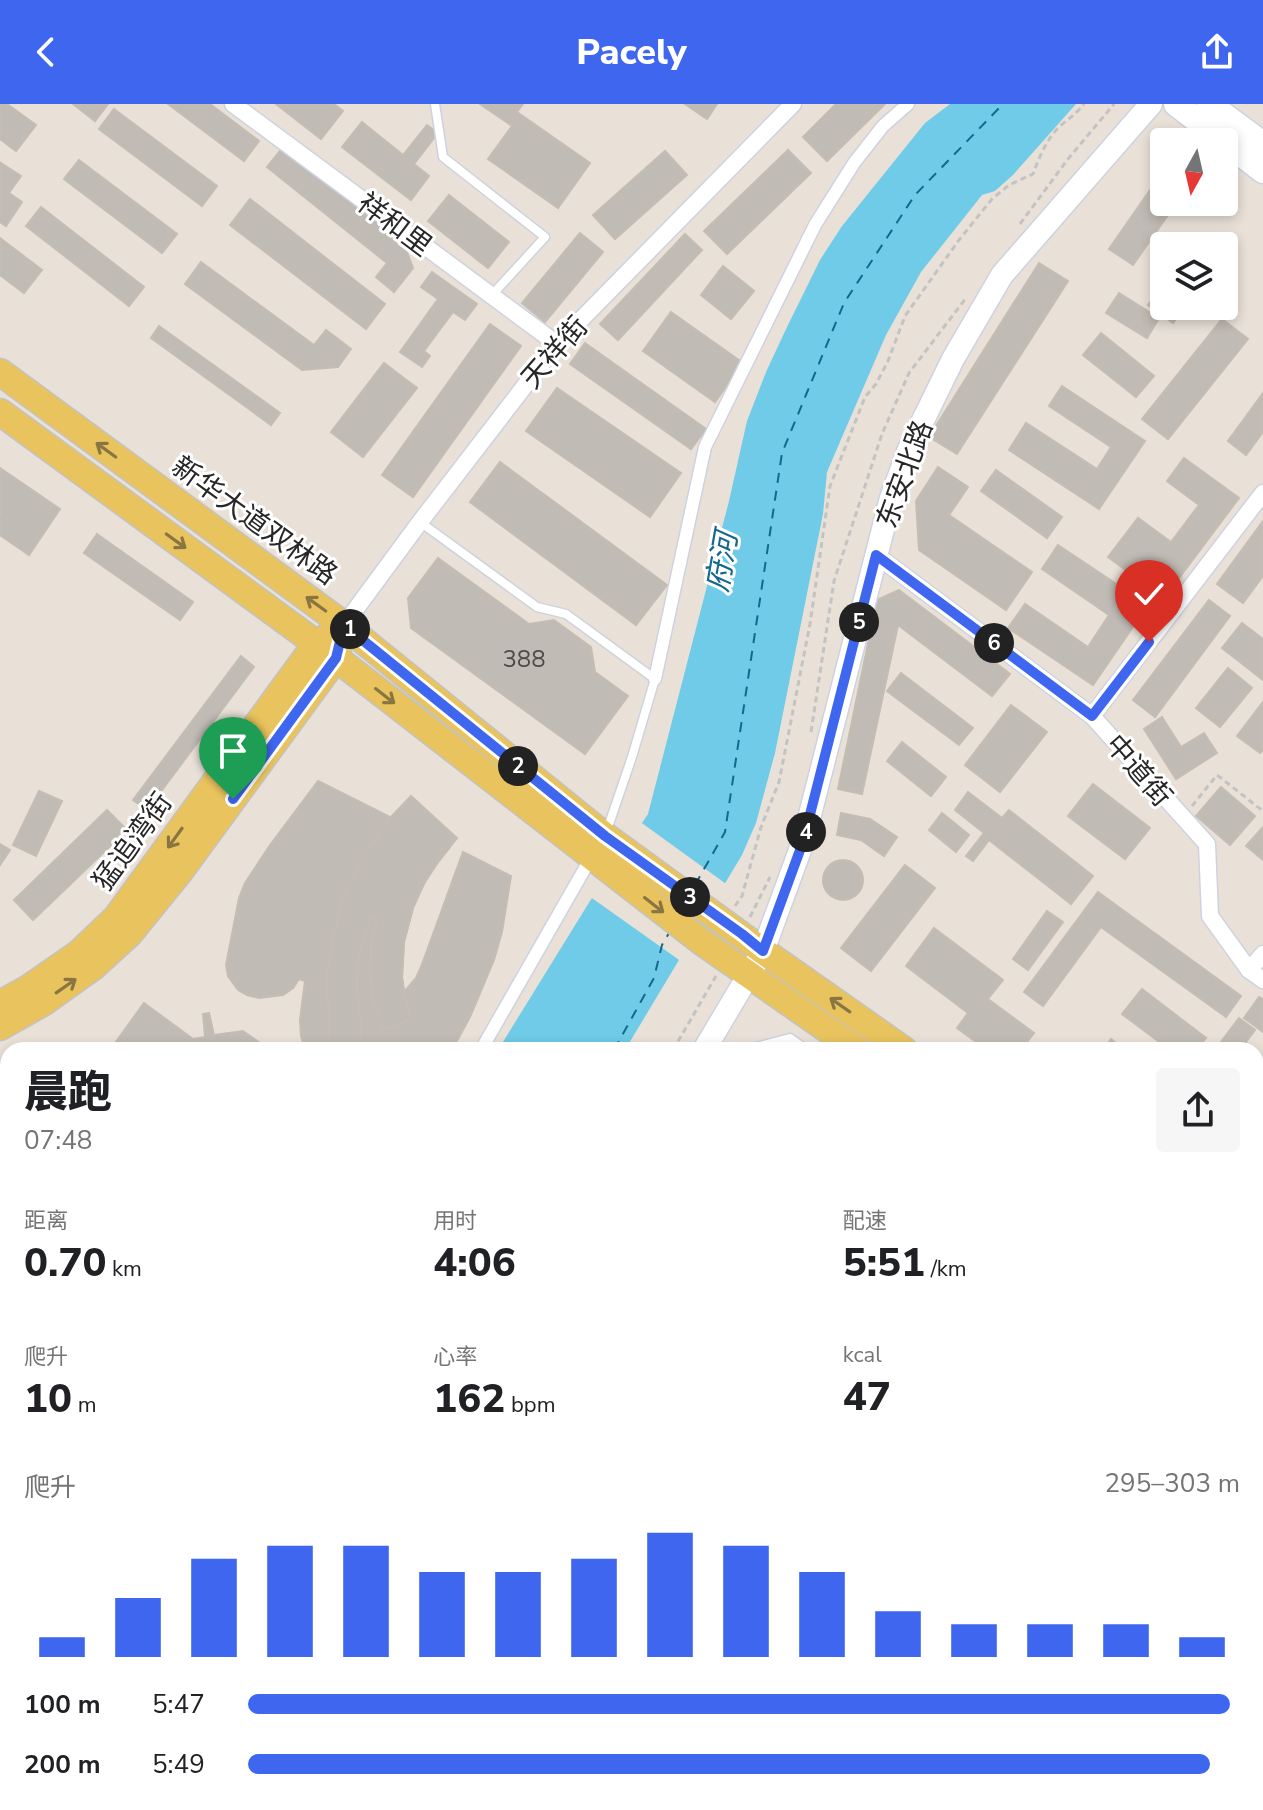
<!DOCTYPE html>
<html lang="zh">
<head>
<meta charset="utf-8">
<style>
  body { margin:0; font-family:"Nunito Sans","Noto Sans SC",sans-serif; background:#f6f6f6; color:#202124; height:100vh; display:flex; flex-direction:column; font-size:30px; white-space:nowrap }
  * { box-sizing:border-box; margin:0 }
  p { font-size:26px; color:#757577 }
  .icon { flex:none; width:44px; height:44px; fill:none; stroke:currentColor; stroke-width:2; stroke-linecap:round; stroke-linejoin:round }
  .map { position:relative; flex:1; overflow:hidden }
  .sheet { position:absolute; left:0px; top:938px; width:1264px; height:768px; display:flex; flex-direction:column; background:#fff; border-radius:24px 24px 0 0; box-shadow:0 4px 12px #0003 }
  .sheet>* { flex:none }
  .needle { width:52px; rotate:188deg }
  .fabs { position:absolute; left:1150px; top:24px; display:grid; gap:16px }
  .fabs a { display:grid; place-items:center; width:88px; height:88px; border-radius:8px; background:#fff; box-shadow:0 4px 12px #0003; font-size:40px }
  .pin { position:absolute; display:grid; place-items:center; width:68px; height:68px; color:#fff; margin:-82px -34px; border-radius:50% 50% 50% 0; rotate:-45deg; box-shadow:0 0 8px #0007 }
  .pin .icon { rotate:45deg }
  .km { position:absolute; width:40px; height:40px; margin:-20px; border-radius:50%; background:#222; color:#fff; font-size:22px; line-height:40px; text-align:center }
  .round { display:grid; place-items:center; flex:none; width:84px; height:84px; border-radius:8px; background:#f6f6f6 }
  .overview { display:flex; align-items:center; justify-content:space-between; height:136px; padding:0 24px }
  h1 { font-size:44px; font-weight:800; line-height:60px }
  .stats { display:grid; grid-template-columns:repeat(3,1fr); gap:12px; height:136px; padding:8px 24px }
  .stats div { display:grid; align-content:center }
  .stats b { font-size:40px; font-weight:800 }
  .stats small { font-size:22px; font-weight:400 }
  .stats p { font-size:22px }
  .chart { height:224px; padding:16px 24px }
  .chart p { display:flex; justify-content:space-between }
  .chart svg { width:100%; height:144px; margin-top:8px; stroke:#3f66ef; stroke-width:6 }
  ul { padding:0 24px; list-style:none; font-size:26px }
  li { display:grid; grid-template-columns:128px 96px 1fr; align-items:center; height:60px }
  li i { height:20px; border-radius:10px; background:#3f66ef }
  header { display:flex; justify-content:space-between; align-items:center; height:104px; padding:0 24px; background:#3f66ef; color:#fff; font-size:36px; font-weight:800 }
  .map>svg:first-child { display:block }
</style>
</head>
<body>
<header><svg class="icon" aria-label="back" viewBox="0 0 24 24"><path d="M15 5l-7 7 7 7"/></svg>Pacely<svg class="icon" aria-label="share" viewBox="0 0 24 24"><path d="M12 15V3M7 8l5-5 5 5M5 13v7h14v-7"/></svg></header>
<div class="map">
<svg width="1263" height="1706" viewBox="0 0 1263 1706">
  <rect width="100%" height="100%" fill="#e9e1d8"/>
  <polygon fill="#c4e493" points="0,1271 8,1271 8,1698 185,1698 181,1706 0,1706"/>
  <g fill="#6fcbe7">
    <polygon points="950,0 1076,0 1013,71 995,87 982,91 921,168 886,231 827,368 823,410 775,649 756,719 742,751 625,946 498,946 590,797 648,710 729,397 747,317 766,268 787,223 820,156 842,122 925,19"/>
    <polygon points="0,1169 8,1170 8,1271 0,1271"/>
    <polygon points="0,1319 8,1320 8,1426 0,1427"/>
  </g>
  <polygon fill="#e9e1d8" points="639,717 729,782 682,858 589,792"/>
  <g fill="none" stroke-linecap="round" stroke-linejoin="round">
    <g stroke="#14688d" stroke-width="2" stroke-dasharray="10 8" stroke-linecap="butt">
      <polyline points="695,781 725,728 782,349 844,199 915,91 1003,0"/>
      <polyline points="614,946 654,874 662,841 669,829"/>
      <polyline points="0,1232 8,1232"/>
    </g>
  </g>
  <g fill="#c1bbb5" stroke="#c4bdb3" stroke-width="2">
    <polygon points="0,0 7,0 36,21 16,47 0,35"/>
    <polygon points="73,0 108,0 95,17"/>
    <polygon points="168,0 210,0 259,37 244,57"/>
    <polygon points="276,0 334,0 343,7 321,35"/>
    <polygon points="480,0 523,0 517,8 590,59 558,104 488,55 512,22"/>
    <polygon points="685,0 717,0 707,15"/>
    <polygon points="836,0 885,0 827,57 803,33"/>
    <polygon points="114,5 217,82 202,102 99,25"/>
    <polygon points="362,18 403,51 427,21 438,29 414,60 429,72 411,96 342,43"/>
    <polygon points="284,42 402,135 413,164 394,188 376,173 387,159 267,63"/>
    <polygon points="788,46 811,69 727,150 704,127"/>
    <polygon points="665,47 687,71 615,135 593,111"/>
    <polygon points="79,56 177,130 162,149 64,75"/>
    <polygon points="1,59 21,72 9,89 22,98 6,122 0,118"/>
    <polygon points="1164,66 1164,98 1177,98 1133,161 1109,145"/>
    <polygon points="449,91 509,138 488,164 428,117"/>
    <polygon points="250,95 385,200 366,225 230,121"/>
    <polygon points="41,103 144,183 129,202 26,122"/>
    <polygon points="580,129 603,148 545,218 522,199"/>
    <polygon points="685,130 702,146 618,236 600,220"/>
    <polygon points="0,134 42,166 24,189 0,171"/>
    <polygon points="201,158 314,241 326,226 351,245 338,263 302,266 185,180"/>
    <polygon points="1039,159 1068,177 957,350 929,333"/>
    <polygon points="723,162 754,187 731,215 701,191"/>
    <polygon points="432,168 477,200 465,216 453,208 424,247 430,252 422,263 400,248 438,195 421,183"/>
    <polygon points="1164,179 1164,202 1186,202 1173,219 1148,201"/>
    <polygon points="1119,189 1159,214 1147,234 1106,209"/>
    <polygon points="671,208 743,259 715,298 643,247"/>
    <polygon points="1222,215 1248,235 1168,335 1142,315"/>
    <polygon points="490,220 521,242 413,393 382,371"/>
    <polygon points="159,222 280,309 271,321 151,234"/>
    <polygon points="1101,229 1154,272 1136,293 1083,251"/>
    <polygon points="585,239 706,325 691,345 570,260"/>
    <polygon points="384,259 417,284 363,353 331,328"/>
    <polygon points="1062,282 1145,337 1099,405 1009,346 1026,319 1097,365 1111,343 1049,302"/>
    <polygon points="557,284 681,369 650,413 526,327"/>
    <polygon points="1263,289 1263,328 1246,351 1228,337"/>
    <polygon points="1184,354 1239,394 1164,494 1108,453 1138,414 1171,438 1199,401 1167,377"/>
    <polygon points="500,358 667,481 636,521 470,398"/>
    <polygon points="938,363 968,383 949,411 1032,468 1006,506 919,446 916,397"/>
    <polygon points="0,364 60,405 29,451 0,431 0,412 2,410 0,408"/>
    <polygon points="996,366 1062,413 1047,434 981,387"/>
    <polygon points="1263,417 1263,472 1243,499 1217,480"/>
    <polygon points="97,430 193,498 180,516 84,449"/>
    <polygon points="1058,441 1148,501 1093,581 1008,524 1025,500 1088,543 1109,511 1042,465"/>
    <polygon points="438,454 529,520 554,516 591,543 595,568 628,592 585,650 411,524 408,494"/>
    <polygon points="899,486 1010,570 992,592 898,521 862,690 838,685 877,496"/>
    <polygon points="1209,496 1230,512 1155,613 1133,596"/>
    <polygon points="1242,519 1263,535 1263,576 1222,544"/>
    <polygon points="241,552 254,563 147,706 133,696"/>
    <polygon points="1228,564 1252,584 1220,623 1196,604"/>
    <polygon points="901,569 973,624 959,641 887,587"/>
    <polygon points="1263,598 1263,646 1260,649 1237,632"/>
    <polygon points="1011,601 1047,628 1000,688 965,661"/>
    <polygon points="1162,613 1181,643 1204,629 1217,649 1176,675 1144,625"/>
    <polygon points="902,638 946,673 931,692 887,657"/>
    <polygon points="318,677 450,743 428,771 413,804 404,838 402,873 404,888 416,874 421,863 463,748 511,772 502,828 494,856 470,913 452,946 305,946 301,932 300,916 305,877 299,875 293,884 283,891 259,894 247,891 238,886 228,872 226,861 239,794 245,779 270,741"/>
    <polygon points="1093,680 1150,724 1125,755 1068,712"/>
    <polygon points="1221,683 1255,712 1230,741 1196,712"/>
    <polygon points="39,687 62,697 36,752 13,741"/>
    <polygon points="968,688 1002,714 1009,706 1093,772 1071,800 989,736 973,757 966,752 984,729 955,706"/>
    <polygon points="411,692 457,734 440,755 420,786 413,804 404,838 402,873 404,888 411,915 382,926 374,901 370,871 371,842 377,816 370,814 362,840 358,862 357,882 361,922 359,946 328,946 329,925 327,874 331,843 340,805 347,785 366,749 391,713"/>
    <polygon points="107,706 127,726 33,816 14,796"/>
    <polygon points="841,709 870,715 897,733 884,752 861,736 837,731"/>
    <polygon points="942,709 969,731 956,748 929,726"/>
    <polygon points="1263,723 1263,756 1246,742"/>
    <polygon points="0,740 10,746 0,761"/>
    <circle cx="843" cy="776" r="20"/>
    <polygon points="905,761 935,784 871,867 841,844"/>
    <polygon points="1098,788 1241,892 1226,913 1101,823 1043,902 1024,888"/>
    <polygon points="1047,807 1063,818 1028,866 1013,855"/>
    <polygon points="934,824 1003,876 988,895 1034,929 1021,946 987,946 957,924 968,909 906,862"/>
    <polygon points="1142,885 1206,934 1196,946 1170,946 1122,910"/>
    <polygon points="1259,893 1263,895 1263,928 1244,914"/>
    <polygon points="144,899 193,935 205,933 203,910 209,909 214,931 243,927 270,946 110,946"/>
    <polygon points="1239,914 1255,926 1240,946 1215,946"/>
    <polygon points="1111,935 1125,946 1103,946"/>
    <polygon points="1256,960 1263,965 1263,997 1256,992"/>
    <polygon points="8,971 8,1059 0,1050 0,974"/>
    <polygon points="1256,1059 1263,1064 1263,1087 1256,1082"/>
    <polygon points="1256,1126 1263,1131 1263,1156 1256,1151"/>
    <polygon points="1263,1339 1263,1382 1256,1393 1256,1349"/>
    <polygon points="1261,1408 1263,1409 1263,1442 1256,1437 1256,1416"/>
    <polygon points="0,1448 8,1453 8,1489 0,1484"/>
    <polygon points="1263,1678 1263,1706 1226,1706 1212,1698 1256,1698 1256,1690"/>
    <polygon points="32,1698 109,1698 123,1706 28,1706"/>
    <polygon points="293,1698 299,1698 313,1706 288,1706"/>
    <polygon points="448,1698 472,1698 484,1706 443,1706"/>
    <polygon points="520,1698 588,1698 594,1702 591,1706 533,1706"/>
    <polygon points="906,1698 929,1698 924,1706 901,1706"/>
    <polygon points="1102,1698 1111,1698 1125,1706 1097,1706"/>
  </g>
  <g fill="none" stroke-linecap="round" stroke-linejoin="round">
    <g stroke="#ced2df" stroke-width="11">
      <g id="service">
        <polyline points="435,0 443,53 545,133 492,191"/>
        <polyline points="420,418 537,503 566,510 655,575 632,653 607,726"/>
        <polyline points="745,946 790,934 807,946"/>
        <polyline points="604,1706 609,1698"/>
      </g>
    </g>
    <g stroke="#ced2df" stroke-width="15">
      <g id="pedestrian">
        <polyline points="655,575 705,343 815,121 854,59 883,22 908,0"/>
        <polyline points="481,946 592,752"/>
        <polyline points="0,1156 8,1156"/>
        <polyline points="0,1277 8,1277"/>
      </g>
    </g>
    <g stroke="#ced2df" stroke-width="19">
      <g id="minor">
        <polyline points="233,0 557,240"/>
        <polyline points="876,451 1092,612 1207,740 1210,812 1249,866 1263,876"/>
        <polyline points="344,521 420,418 557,240 793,0"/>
        <polyline points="1092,612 1263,389"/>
        <polyline points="1249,866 1263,850"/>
        <polyline points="1151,1698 1164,1706"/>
      </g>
    </g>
    <g stroke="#ced2df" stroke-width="25">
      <g id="tertiary">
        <polyline points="704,946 763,847 803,738 891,394 909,345 953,255 1002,171 1151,0"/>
        <polyline points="1256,1308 1263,1296"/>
        <polyline points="235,1706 241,1698"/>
        <polyline points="1001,1706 1007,1698"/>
      </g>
    </g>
    <g stroke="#ced2df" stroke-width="27">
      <g id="secondary">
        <polyline points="1176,0 1263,67"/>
        <polyline points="1209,0 1263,40"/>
      </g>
    </g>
    <g stroke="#c3c3c3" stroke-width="29">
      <g id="primary">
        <polyline points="0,268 344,521 605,732 763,847 904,946"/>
        <polyline points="0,308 336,554 702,838 857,946"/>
        <polyline points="0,900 29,884 78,850 116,814 316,540 328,532"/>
        <polyline points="0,923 44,898 93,863 129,830 181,766 336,554 339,540"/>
        <polyline points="1256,1192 1263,1197"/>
        <polyline points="1256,1230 1263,1235"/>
      </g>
    </g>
    <g stroke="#c3c3c3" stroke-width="3" stroke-dasharray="6 4" stroke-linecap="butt">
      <polyline points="1020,120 1068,55 1114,0"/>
      <polyline points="811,628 834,477 882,330 909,269 966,194"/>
      <polyline points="1192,702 1217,671 1263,707"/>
      <path d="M735,802L742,792L761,723L779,678L810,520L830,382L865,293L876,280L888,257L905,212L959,136L992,95L1009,81L1033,70C1039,54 1046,36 1059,23C1068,15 1077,9 1084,0"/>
      <polyline points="750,813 770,773"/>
      <polyline points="673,946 716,872"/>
      <polyline points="194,1706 198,1698"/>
    </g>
    <use href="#service" stroke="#fff" stroke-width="8"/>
    <use href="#pedestrian" stroke="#fff" stroke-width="12"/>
    <use href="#minor" stroke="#fff" stroke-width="16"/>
    <use href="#tertiary" stroke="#fff" stroke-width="22"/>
    <use href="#secondary" stroke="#fff" stroke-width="24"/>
    <use href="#primary" stroke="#e8c35e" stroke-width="26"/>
  </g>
  <defs><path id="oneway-shaft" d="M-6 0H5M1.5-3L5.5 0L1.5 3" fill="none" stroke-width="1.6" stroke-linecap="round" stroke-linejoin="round" transform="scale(2)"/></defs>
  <g stroke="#887542">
    <use href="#oneway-shaft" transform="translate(106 346) rotate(-144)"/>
    <use href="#oneway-shaft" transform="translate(176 437) rotate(36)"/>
    <use href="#oneway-shaft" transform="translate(316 500) rotate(-144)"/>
    <use href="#oneway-shaft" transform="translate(385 592) rotate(38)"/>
    <use href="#oneway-shaft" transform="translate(175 734) rotate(126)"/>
    <use href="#oneway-shaft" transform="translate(654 801) rotate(38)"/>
    <use href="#oneway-shaft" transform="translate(66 882) rotate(-35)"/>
    <use href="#oneway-shaft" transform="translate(840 901) rotate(-145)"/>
  </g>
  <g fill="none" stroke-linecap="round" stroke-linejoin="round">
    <g stroke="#fff" stroke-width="16">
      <polyline id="route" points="233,695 336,554 344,521 605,732 742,830 763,847 803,738 876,451 1092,612 1149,538"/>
    </g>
    <use href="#route" stroke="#3f66ef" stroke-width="10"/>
  </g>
  <g text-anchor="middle" stroke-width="6" stroke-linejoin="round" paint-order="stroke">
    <g font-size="24" fill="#4e4c4a">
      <text x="524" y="563">388</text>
    </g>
    <g font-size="28" fill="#272727" stroke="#fff">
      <text transform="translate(395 120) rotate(37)" y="10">祥和里</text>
      <text transform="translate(554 248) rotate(-49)" y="10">天祥街</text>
      <text transform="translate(904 370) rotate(-70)" y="10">东安北路</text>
      <text transform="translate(255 416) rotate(36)" y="10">新华大道双林路</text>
      <text transform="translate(1139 666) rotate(49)" y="10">中道街</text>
      <text transform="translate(132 737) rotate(-54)" y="10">猛追湾街</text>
    </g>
    <g font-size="30" font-style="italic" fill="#14688d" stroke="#fff">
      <text transform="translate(722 458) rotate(-80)" y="10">府河</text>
    </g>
  </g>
</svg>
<div class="fabs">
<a><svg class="needle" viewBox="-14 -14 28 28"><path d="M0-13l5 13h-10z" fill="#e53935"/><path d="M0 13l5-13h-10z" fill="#757577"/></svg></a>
<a><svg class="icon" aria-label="layers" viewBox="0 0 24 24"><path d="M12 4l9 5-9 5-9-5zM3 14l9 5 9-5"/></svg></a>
</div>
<div class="pin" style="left:233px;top:695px;background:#1e9e55"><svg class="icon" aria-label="arrive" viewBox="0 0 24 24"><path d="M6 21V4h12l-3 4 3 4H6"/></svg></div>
<div class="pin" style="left:1149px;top:538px;background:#d93025"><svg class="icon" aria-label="check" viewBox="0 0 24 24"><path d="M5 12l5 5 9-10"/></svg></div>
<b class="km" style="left:350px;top:525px">1</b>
<b class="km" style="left:518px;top:662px">2</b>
<b class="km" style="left:690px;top:793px">3</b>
<b class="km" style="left:806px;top:728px">4</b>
<b class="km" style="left:859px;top:518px">5</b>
<b class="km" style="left:994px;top:539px">6</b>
<section class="sheet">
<div class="overview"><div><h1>晨跑</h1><p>07:48</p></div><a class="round"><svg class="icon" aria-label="share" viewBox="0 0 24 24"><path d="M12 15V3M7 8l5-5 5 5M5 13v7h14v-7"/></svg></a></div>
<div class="stats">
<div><p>距离</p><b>0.70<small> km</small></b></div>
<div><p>用时</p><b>4:06</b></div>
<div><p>配速</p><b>5:51<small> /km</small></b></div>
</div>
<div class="stats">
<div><p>爬升</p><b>10<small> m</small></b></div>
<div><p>心率</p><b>162<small> bpm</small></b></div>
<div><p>kcal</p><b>47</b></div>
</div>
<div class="chart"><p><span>爬升</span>295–303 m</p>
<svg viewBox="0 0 160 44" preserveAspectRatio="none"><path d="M5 44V38M15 44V26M25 44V14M35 44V10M45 44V10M55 44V18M65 44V18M75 44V14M85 44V6M95 44V10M105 44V18M115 44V30M125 44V34M135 44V34M145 44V34M155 44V38"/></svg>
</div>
<ul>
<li><b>100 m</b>5:47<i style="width:99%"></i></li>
<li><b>200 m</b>5:49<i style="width:97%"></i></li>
</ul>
</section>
</div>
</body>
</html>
